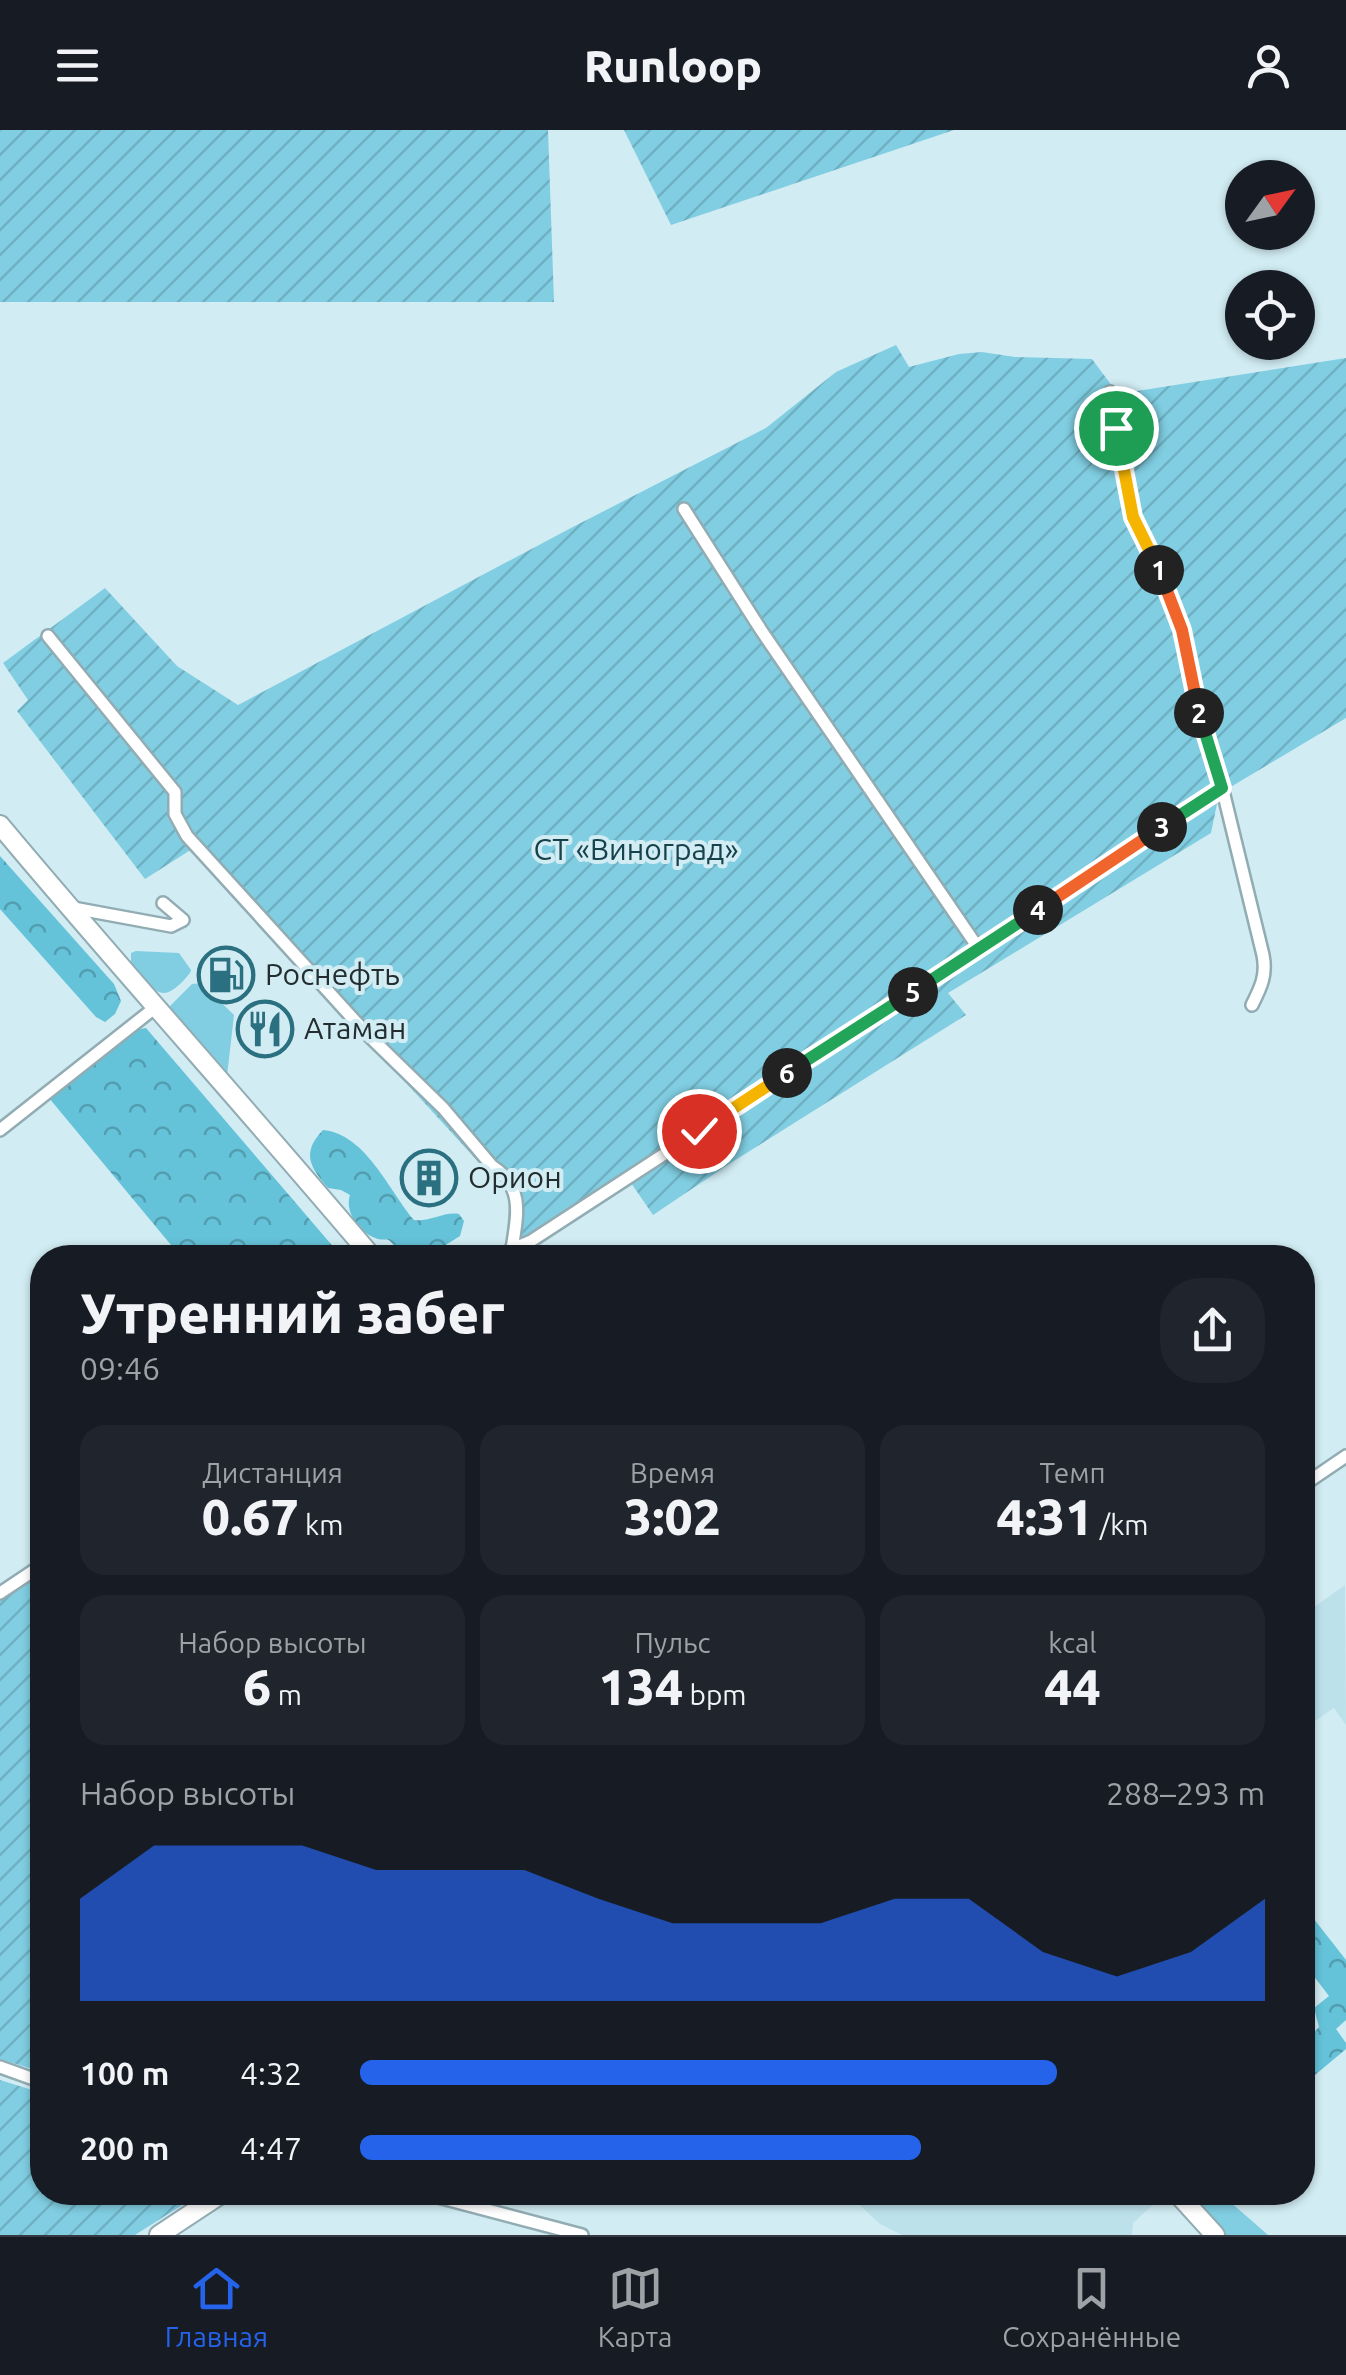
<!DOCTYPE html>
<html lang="ru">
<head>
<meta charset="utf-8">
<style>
  body { margin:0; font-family:Ubuntu,sans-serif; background:#20242c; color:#f1f3f6; height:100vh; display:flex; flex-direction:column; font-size:38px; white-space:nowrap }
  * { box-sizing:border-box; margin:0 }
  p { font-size:32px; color:#9ea1a6 }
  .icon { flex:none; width:55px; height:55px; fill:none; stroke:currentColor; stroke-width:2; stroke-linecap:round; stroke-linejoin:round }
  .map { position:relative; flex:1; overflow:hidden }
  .details { position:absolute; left:30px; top:1115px; width:1285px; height:960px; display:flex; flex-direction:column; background:#171b24; border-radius:40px; box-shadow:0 2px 8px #0004 }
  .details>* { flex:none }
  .needle { width:65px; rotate:57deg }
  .fabs { position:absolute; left:1225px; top:30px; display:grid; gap:20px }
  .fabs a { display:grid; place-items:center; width:90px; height:90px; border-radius:50%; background:#171b24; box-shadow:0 2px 8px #0004; font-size:50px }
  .pin { position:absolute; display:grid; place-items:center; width:85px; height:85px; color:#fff; margin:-42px; border:5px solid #fff; border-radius:50%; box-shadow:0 2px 10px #0007 }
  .km { position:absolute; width:50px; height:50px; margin:-25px; border-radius:50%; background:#222; color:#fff; font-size:28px; line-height:50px; text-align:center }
  .round { display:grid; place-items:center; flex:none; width:105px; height:105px; border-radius:40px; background:#20242c }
  .overview { display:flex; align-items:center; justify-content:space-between; height:170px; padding:0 50px }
  h1 { font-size:55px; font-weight:800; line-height:75px }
  .stats { display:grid; grid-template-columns:repeat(3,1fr); gap:15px; height:170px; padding:10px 50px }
  .stats div { display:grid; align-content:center; border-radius:25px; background:#20242c; text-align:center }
  .stats b { font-size:50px; font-weight:800 }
  .stats small { font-size:28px; font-weight:400 }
  .stats p { font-size:28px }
  .chart { height:280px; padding:20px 50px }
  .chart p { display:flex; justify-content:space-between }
  .chart svg { width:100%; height:180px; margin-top:10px; fill:#2563eb; opacity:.7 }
  ul { padding:0 50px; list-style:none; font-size:32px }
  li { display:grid; grid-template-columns:160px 120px 1fr; align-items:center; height:75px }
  li i { height:25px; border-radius:12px; background:#2563eb }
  header { display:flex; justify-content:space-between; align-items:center; height:130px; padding:0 50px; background:#171b24; font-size:45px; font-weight:800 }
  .tab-bar { display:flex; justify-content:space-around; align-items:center; height:140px; border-top:2px solid #363941; background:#171b24; font-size:28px; color:#9ea1a6 }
  .tab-bar a { display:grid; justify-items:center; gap:5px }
  .tab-bar .on { color:#2563eb }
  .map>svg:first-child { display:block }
</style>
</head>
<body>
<header><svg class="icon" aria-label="menu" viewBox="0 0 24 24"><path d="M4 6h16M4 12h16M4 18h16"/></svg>Runloop<svg class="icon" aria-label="person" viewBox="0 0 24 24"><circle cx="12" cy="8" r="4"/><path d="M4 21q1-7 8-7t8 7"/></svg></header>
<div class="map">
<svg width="1346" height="2105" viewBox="0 0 1346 2105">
  <defs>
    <pattern id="forest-crowns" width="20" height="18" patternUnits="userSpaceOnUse" patternTransform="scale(2.5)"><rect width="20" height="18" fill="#64c2d9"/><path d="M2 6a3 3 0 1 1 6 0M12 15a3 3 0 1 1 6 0" fill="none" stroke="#529eb0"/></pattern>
    <pattern id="garden-furrows" width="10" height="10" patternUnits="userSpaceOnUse" patternTransform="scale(2.5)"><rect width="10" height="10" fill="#81cee2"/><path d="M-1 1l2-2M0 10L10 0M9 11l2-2" fill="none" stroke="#6fb1c2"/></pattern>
  </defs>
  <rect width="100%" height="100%" fill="#d1ecf3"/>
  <g fill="#bde1eb">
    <polygon points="1345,1455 1346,1595 1334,1578 1303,1599 1303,1485"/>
    <polygon points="858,2062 1147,2062 1156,2072 1133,2093 1132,2105 902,2105 880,2094 852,2068"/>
  </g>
  <g fill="#81cee2">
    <path d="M136,821L179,823L191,840L190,843C160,880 154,859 131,832V823Z"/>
    <polygon points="201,853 234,885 227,946 172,884 170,876 192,854"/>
    <polygon points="1191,2063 1220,2063 1268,2105 1225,2105"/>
  </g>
  <g fill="url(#forest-crowns)">
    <polygon points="0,726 114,854 121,871 115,884 105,892 96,887 0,779"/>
    <polygon points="146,898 342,1127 181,1127 49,968 129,901"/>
    <path d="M323,1000C366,1004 389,1061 414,1090C431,1092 444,1081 459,1084L464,1091L460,1106L441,1118L435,1127H402C401,1126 394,1115 393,1114C385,1106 388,1111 378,1109C360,1104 344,1082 350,1065L341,1060L328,1058C310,1037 301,1023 323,1000Z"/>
    <polygon points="1303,1775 1346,1830 1346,1890 1336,1899 1346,1913 1346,1919 1303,1955 1303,1905 1312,1904 1319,1897 1314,1878 1329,1866 1303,1832"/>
  </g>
  <g fill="url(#garden-furrows)">
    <polygon points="0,0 548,0 554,172 0,172"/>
    <polygon points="624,0 954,0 671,95"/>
    <polygon points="896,215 909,237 959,224 982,222 1015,227 1092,229 1118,264 1346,228 1346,588 1219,664 1211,703 948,863 966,885 726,1036 653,1085 629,1050 510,1127 509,1107 516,1073 192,719 145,749 17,581 28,570 3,533 105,458 177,536 238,575 569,399 766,298 836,242"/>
    <polygon points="42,1444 42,1942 0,1929 0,1470"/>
    <polygon points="0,1950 42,1963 42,2062 201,2063 135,2105 0,2105"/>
  </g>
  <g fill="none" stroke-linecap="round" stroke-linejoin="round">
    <g stroke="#92acb3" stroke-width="16">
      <g id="street">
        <path d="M1110,262L1133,387L1152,423L1182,500L1199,587L1222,657L1263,825C1267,845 1261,857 1252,875"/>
        <polyline points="684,379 761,500 979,819"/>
        <path d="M48,506L175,662V684L187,706L366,903L443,978L492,1036C525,1057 517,1086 512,1119"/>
        <polyline points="68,777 171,796 183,790 163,773"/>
        <polyline points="0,1000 157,876"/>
        <polyline points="500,1128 512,1119 531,1111 979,819 1222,657"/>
        <polyline points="1302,1356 1346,1326"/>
        <polyline points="0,1463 42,1435"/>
        <polyline points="0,1937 42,1952"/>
        <polyline points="419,2062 582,2105"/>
      </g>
    </g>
    <g stroke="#92acb3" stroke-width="22">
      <polyline id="secondary" points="159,2105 224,2062"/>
    </g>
    <g stroke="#92acb3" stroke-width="22">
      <g id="primary">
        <path d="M0,695C122,841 250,982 373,1128"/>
        <polyline points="1176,2062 1215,2105"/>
      </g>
    </g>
    <use href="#street" stroke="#fff" stroke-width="11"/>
    <use href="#secondary" stroke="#fff" stroke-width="18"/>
    <use href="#primary" stroke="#fff" stroke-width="18"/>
  </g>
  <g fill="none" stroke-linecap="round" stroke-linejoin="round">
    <g stroke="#fff" stroke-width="20">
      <polyline id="split-1" points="1116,298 1133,387 1159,440"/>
    </g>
    <g stroke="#fff" stroke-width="20">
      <polyline id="split-2" points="1159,440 1182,500 1199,583"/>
    </g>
    <g stroke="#fff" stroke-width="20">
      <polyline id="split-3" points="1162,697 1222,658 1199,583"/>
    </g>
    <g stroke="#fff" stroke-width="20">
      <polyline id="split-4" points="1038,780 1162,697"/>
    </g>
    <g stroke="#fff" stroke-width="20">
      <polyline id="split-5" points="913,862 1038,780"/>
    </g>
    <g stroke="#fff" stroke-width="20">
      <polyline id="split-6" points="787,943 913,862"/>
    </g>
    <g stroke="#fff" stroke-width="20">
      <polyline id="split-7" points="699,1001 787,943"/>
    </g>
    <use href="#split-1" stroke="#f5b400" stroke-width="12"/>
    <use href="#split-2" stroke="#f0652b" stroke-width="12"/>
    <use href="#split-3" stroke="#22a559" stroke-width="12"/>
    <use href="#split-4" stroke="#f0652b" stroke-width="12"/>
    <use href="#split-5" stroke="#22a559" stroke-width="12"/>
    <use href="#split-6" stroke="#22a559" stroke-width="12"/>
    <use href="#split-7" stroke="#f5b400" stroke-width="12"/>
  </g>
  <defs>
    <g id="fuel-ring" transform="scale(2.875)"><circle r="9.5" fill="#d1ecf3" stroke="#2b7080" stroke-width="1.5"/><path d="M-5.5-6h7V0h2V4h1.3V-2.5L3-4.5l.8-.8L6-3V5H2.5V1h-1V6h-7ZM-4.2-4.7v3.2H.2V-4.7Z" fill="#2b7080"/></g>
    <g id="restaurant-ring" transform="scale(2.875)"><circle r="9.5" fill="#d1ecf3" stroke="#2b7080" stroke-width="1.5"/><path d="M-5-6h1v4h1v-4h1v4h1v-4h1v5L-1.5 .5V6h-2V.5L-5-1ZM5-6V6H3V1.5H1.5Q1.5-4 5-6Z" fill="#2b7080"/></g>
    <g id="building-ring" transform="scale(2.875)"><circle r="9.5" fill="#d1ecf3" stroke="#2b7080" stroke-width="1.5"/><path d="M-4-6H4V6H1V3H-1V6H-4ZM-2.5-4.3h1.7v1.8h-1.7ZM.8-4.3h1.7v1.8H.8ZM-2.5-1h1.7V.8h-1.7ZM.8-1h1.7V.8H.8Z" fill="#2b7080"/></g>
  </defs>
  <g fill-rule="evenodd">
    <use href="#fuel-ring" x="226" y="845"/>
    <use href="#restaurant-ring" x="265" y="899"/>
    <use href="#building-ring" x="429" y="1048"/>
  </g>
  <g text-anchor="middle" stroke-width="8" stroke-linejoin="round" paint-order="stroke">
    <g font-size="30" fill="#17424c" stroke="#d1ecf3">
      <text x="636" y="730">СТ «Виноград»</text>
    </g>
    <g font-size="30" fill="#232d2f" stroke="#d1ecf3" text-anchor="start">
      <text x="265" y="855">Роснефть</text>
      <text x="304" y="909">Атаман</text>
      <text x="468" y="1058">Орион</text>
    </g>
  </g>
</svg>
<div class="fabs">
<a><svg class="needle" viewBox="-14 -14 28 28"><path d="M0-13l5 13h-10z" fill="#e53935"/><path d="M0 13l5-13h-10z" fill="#9ea1a6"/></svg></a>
<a><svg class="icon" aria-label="locate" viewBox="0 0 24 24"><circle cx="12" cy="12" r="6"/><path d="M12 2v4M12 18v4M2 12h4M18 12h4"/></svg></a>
</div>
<div class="pin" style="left:1116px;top:298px;background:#1e9e55"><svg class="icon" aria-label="arrive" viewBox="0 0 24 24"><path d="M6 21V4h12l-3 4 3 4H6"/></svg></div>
<div class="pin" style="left:699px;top:1001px;background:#d93025"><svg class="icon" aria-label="check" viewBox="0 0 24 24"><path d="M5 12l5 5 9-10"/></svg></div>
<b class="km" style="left:1159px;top:440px">1</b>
<b class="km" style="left:1199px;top:583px">2</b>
<b class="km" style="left:1162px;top:697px">3</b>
<b class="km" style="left:1038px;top:780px">4</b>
<b class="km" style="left:913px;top:862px">5</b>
<b class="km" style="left:787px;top:943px">6</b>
<section class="details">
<div class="overview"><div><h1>Утренний забег</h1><p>09:46</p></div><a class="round"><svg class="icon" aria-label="share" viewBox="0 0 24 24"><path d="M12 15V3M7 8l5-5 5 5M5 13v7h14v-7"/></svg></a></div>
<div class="stats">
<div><p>Дистанция</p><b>0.67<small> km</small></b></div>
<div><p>Время</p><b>3:02</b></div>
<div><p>Темп</p><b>4:31<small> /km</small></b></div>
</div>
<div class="stats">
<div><p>Набор высоты</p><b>6<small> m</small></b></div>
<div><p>Пульс</p><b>134<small> bpm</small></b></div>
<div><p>kcal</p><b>44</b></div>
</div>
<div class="chart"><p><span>Набор высоты</span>288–293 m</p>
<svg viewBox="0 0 160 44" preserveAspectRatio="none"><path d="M0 44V19L10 6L20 6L30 6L40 12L50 12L60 12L70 19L80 25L90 25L100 25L110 19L120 19L130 32L140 38L150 32L160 19V44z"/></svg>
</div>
<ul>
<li><b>100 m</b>4:32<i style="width:77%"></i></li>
<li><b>200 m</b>4:47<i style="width:62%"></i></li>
</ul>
</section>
</div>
<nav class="tab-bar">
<a class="on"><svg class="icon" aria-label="home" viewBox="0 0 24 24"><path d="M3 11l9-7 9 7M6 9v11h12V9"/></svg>Главная</a>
<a><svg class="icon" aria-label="map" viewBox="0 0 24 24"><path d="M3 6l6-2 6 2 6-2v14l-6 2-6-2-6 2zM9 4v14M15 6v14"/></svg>Карта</a>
<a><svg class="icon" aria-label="saved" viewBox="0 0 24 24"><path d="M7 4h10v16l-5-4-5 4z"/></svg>Сохранённые</a>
</nav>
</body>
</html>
